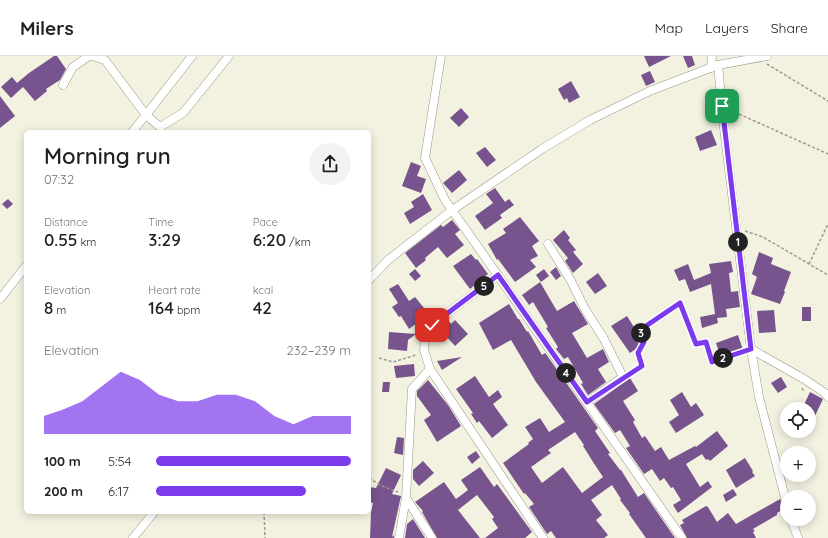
<!DOCTYPE html>
<html lang="en">
<head>
<meta charset="utf-8">
<style>
  body { margin:0; font-family:Quicksand,sans-serif; background:#f2f2f2; color:#222; height:100vh; display:flex; flex-direction:column; font-size:15px; white-space:nowrap }
  * { box-sizing:border-box; margin:0 }
  p { font-size:13px; color:#767676 }
  .icon { flex:none; width:22px; height:22px; fill:none; stroke:currentColor; stroke-width:2; stroke-linecap:round; stroke-linejoin:round }
  .map { position:relative; flex:1; overflow:hidden }
  .side { position:absolute; left:24px; top:74px; width:347px; height:384px; display:flex; flex-direction:column; background:#fff; border-radius:6px; box-shadow:0 2px 10px #0003 }
  .side>* { flex:none }
  .tools { position:absolute; left:780px; top:346px; display:grid; gap:8px }
  .tools a { display:grid; place-items:center; width:36px; height:36px; border-radius:50%; background:#fff; box-shadow:0 2px 10px #0003; font-size:20px }
  .pin { position:absolute; display:grid; place-items:center; width:34px; height:34px; color:#fff; margin:-17px; border-radius:8px; box-shadow:0 2px 6px #0006 }
  .km { position:absolute; width:20px; height:20px; margin:-10px; border-radius:50%; background:#222; color:#fff; font-size:11px; line-height:20px; text-align:center }
  .round { display:grid; place-items:center; flex:none; width:42px; height:42px; border-radius:21px; background:#f2f2f2 }
  .overview { display:flex; align-items:center; justify-content:space-between; height:68px; padding:0 20px }
  h1 { font-size:22px; font-weight:600; line-height:30px }
  .stats { display:grid; grid-template-columns:repeat(3,1fr); gap:6px; height:68px; padding:4px 20px }
  .stats div { display:grid; align-content:center }
  .stats b { font-size:17px; font-weight:600 }
  .stats small { font-size:11px; font-weight:400 }
  .stats p { font-size:11px }
  .chart { height:112px; padding:8px 20px }
  .chart p { display:flex; justify-content:space-between }
  .chart svg { width:100%; height:72px; margin-top:4px; fill:#7c3aed; opacity:.7 }
  ul { padding:0 20px; list-style:none; font-size:13px }
  li { display:grid; grid-template-columns:64px 48px 1fr; align-items:center; height:30px }
  li i { height:10px; border-radius:5px; background:#7c3aed }
  header { display:flex; align-items:center; gap:24px; box-sizing:border-box; height:56px; padding:0 20px; background:#fff; border-bottom:1px solid #e0e0e0 }
  header strong { font-size:19px }
  nav { display:flex; gap:22px; margin-inline-start:auto; font-size:14px }
  .map>svg:first-child { display:block }
</style>
</head>
<body>
<header>
<strong>Milers</strong>
<nav><a>Map</a><a>Layers</a><a>Share</a></nav>
</header>
<div class="map">
<svg width="828" height="482" viewBox="0 0 828 482">
  <rect width="100%" height="100%" fill="#f3f2e1"/>
  <g fill="#77548e" fill-rule="evenodd">
    <polygon points="54,0 57,0 66,13 60,24 46,33 47,35 35,45 23,31 11,42 1,31 12,21 17,27 29,17"/>
    <polygon points="644,0 671,0 649,11"/>
    <polygon points="683,0 692,0 695,9 688,12"/>
    <polygon points="650,15 655,26 646,30 641,19"/>
    <polygon points="571,25 580,41 569,47 567,42 564,44 558,33"/>
    <polygon points="0,40 15,60 0,72"/>
    <polygon points="461,52 469,61 459,71 450,62"/>
    <polygon points="711,74 717,89 700,95 695,81"/>
    <polygon points="485,91 496,104 487,111 476,97"/>
    <polygon points="411,106 421,110 417,120 426,123 421,137 402,130"/>
    <polygon points="459,114 467,124 452,137 443,127"/>
    <polygon points="495,132 505,146 509,143 514,149 500,159 502,162 485,174 475,160 493,147 486,138"/>
    <polygon points="423,138 432,154 410,168 404,157 414,151 411,146"/>
    <polygon points="8,143 13,148 7,153 2,148"/>
    <polygon points="520,161 539,185 532,190 538,200 530,204 536,211 515,226 498,203 497,204 488,188 506,177 503,173"/>
    <polygon points="452,164 460,174 455,178 464,189 447,202 438,191 425,202 426,204 416,212 405,197 441,169 443,171"/>
    <polygon points="564,174 570,182 568,184 576,194 573,196 583,208 573,217 565,205 568,202 553,184"/>
    <polygon points="759,196 773,202 771,208 791,216 784,235 785,236 780,248 751,238 757,221 752,218"/>
    <polygon points="471,198 476,204 477,203 488,218 470,233 453,210"/>
    <polygon points="731,205 733,216 729,217 731,236 738,235 740,251 726,253 727,261 717,262 718,267 702,272 700,261 715,258 711,228 690,236 685,223 679,225 674,214 688,208 694,224 711,217 709,208"/>
    <polygon points="556,211 561,220 556,224 550,216"/>
    <polygon points="415,213 421,220 415,225 409,218"/>
    <polygon points="544,213 549,220 541,226 536,219"/>
    <polygon points="598,217 607,230 595,238 586,226"/>
    <polygon points="540,226 557,255 574,245 588,268 572,277 587,302 603,293 609,306 598,313 606,326 588,339 581,328 583,327 568,301 564,303 556,293 558,291 546,272 548,271 533,246 529,249 522,239"/>
    <polygon points="398,228 409,245 415,241 429,258 409,273 401,260 399,261 392,251 398,247 389,233"/>
    <path d="M509,248L518,263H519L527,276L528,275L542,299L545,297L546,298L598,372L595,375L610,397L608,398L620,414H621L638,441L644,437L675,482H646L629,458L630,457L620,444L621,443L612,429L591,444L602,459L596,464L608,479L604,482H556L551,475L547,478L529,451L534,448L525,437L524,438L503,407L529,388L528,387L533,383L525,371L540,362L549,376L565,366L536,326L511,284L493,294L479,267ZM575,376L584,389L583,390L595,409L603,421L582,437L563,411L542,427L531,411L551,397L548,394Z"/>
    <rect x="802" y="251" width="9" height="14"/>
    <polygon points="774,254 776,276 759,277 757,255"/>
    <polygon points="627,260 637,276 633,279 640,290 630,297 611,270"/>
    <polygon points="448,264 451,268 455,264 468,278 455,290 438,271"/>
    <polygon points="389,276 416,278 408,284 407,295 388,293"/>
    <polygon points="738,279 743,294 721,302 716,287"/>
    <polygon points="462,301 442,314 437,305"/>
    <polygon points="414,308 415,320 396,322 394,310"/>
    <polygon points="475,320 489,341 498,334 502,341 493,348 508,369 492,382 479,365 477,367 471,358 473,357 456,333"/>
    <polygon points="781,321 787,331 778,337 771,327"/>
    <polygon points="630,322 638,335 623,345 635,364 633,366 642,382 645,380 655,395 661,391 669,404 695,390 696,391 717,375 728,390 710,405 708,403 706,404 702,398 686,408 700,431 708,425 712,431 678,457 673,449 681,444 673,431 671,432 664,422 660,425 652,413 644,418 626,392 630,390 620,374 615,377 594,348"/>
    <polygon points="428,324 448,349 461,370 437,386 424,364 431,359 417,340 417,335"/>
    <polygon points="383,326 390,326 389,336 382,336"/>
    <polygon points="682,336 691,351 696,347 704,359 676,377 669,366 679,359 670,344"/>
    <polygon points="810,336 823,343 814,362 809,360 809,353 802,353"/>
    <polygon points="397,381 404,382 403,399 394,397"/>
    <polygon points="476,395 480,401 472,408 467,401"/>
    <polygon points="745,402 753,415 752,416 755,420 736,432 726,414"/>
    <polygon points="423,405 434,417 419,430 413,423 413,414"/>
    <polygon points="480,411 494,431 497,428 532,476 525,482 485,482 498,472 492,463 494,461 477,439 458,454 480,482 437,482 422,456 423,455 415,446 444,426 456,443 468,434 461,424"/>
    <polygon points="386,412 401,419 392,438 401,440 392,481 394,479 394,482 370,482 371,457 373,447 369,446 369,431 376,432"/>
    <polygon points="733,433 737,439 726,446 723,439"/>
    <polygon points="780,443 784,453 777,457 777,459 753,473 755,475 753,476 756,482 687,482 680,469 684,467 682,464 706,450 708,451 717,466 728,457 736,468"/>
    <polygon points="413,463 425,482 405,482 407,468"/>
  </g>
  <g fill="none" stroke-linecap="round" stroke-linejoin="round">
    <g stroke="#9a9989" stroke-width="9">
      <g id="minor">
        <polyline points="92,0 105,4 146,59 192,0"/>
        <polyline points="441,0 425,102 445,144 682,482"/>
        <polyline points="718,9 724,72 751,293 759,341 787,449"/>
        <polyline points="711,12 712,0"/>
        <polyline points="63,29 73,11 89,0"/>
        <polyline points="132,76 146,59 160,71 183,57 229,0"/>
        <polyline points="548,188 570,223 585,253 604,283 623,321 587,346"/>
        <polyline points="498,219 432,269 425,282 424,294 430,313 543,482"/>
        <polyline points="369,224 388,204 451,155 542,93 590,64 652,34 718,9 767,0"/>
        <polyline points="0,243 26,210"/>
        <polyline points="751,293 804,323 825,337 828,341"/>
        <polyline points="406,442 432,482"/>
        <polyline points="791,463 798,482"/>
        <polyline points="133,482 154,456"/>
        <polyline points="399,482 406,442 412,333 430,313"/>
      </g>
    </g>
    <g stroke="#9b9a8e" stroke-width="1.5" stroke-dasharray="3 2" stroke-linecap="butt">
      <polyline points="767,8 828,45"/>
      <polyline points="730,54 828,98"/>
      <polyline points="745,175 763,181 828,219"/>
      <polyline points="809,208 828,168"/>
      <polyline points="379,302 393,306 413,300 417,298"/>
      <polyline points="630,317 642,310 638,297 644,286 640,274 680,247 696,288 706,286 712,306 744,296"/>
      <polyline points="802,332 804,336"/>
      <polyline points="369,422 382,430 398,436"/>
      <polyline points="264,456 265,482"/>
    </g>
    <use href="#minor" stroke="#fff" stroke-width="8"/>
  </g>
  <g fill="none" stroke-linecap="round" stroke-linejoin="round">
    <g stroke="#fff" stroke-width="8">
      <polyline id="route" points="432,269 498,219 587,346 642,310 638,297 644,286 640,274 680,247 696,288 706,286 712,306 751,293 722,50"/>
    </g>
    <use href="#route" stroke="#7c3aed" stroke-width="5"/>
  </g>
</svg>
<div class="tools">
<a><svg class="icon" aria-label="locate" viewBox="0 0 24 24"><circle cx="12" cy="12" r="6"/><path d="M12 2v4M12 18v4M2 12h4M18 12h4"/></svg></a>
<a>+</a>
<a>−</a>
</div>
<div class="pin" style="left:722px;top:50px;background:#1e9e55"><svg class="icon" aria-label="arrive" viewBox="0 0 24 24"><path d="M6 21V4h12l-3 4 3 4H6"/></svg></div>
<div class="pin" style="left:432px;top:269px;background:#d93025"><svg class="icon" aria-label="check" viewBox="0 0 24 24"><path d="M5 12l5 5 9-10"/></svg></div>
<b class="km" style="left:738px;top:186px">1</b>
<b class="km" style="left:723px;top:302px">2</b>
<b class="km" style="left:641px;top:277px">3</b>
<b class="km" style="left:566px;top:317px">4</b>
<b class="km" style="left:484px;top:230px">5</b>
<section class="side">
<div class="overview"><div><h1>Morning run</h1><p>07:32</p></div><a class="round"><svg class="icon" aria-label="share" viewBox="0 0 24 24"><path d="M12 15V3M7 8l5-5 5 5M5 13v7h14v-7"/></svg></a></div>
<div class="stats">
<div><p>Distance</p><b>0.55<small> km</small></b></div>
<div><p>Time</p><b>3:29</b></div>
<div><p>Pace</p><b>6:20<small> /km</small></b></div>
</div>
<div class="stats">
<div><p>Elevation</p><b>8<small> m</small></b></div>
<div><p>Heart rate</p><b>164<small> bpm</small></b></div>
<div><p>kcal</p><b>42</b></div>
</div>
<div class="chart"><p><span>Elevation</span>232–239 m</p>
<svg viewBox="0 0 160 44" preserveAspectRatio="none"><path d="M0 44V33L10 29L20 24L30 15L40 6L50 11L60 20L70 24L80 24L90 20L100 20L110 24L120 33L130 38L140 33L150 33L160 33V44z"/></svg>
</div>
<ul>
<li><b>100 m</b>5:54<i style="width:100%"></i></li>
<li><b>200 m</b>6:17<i style="width:77%"></i></li>
</ul>
</section>
</div>
</body>
</html>
